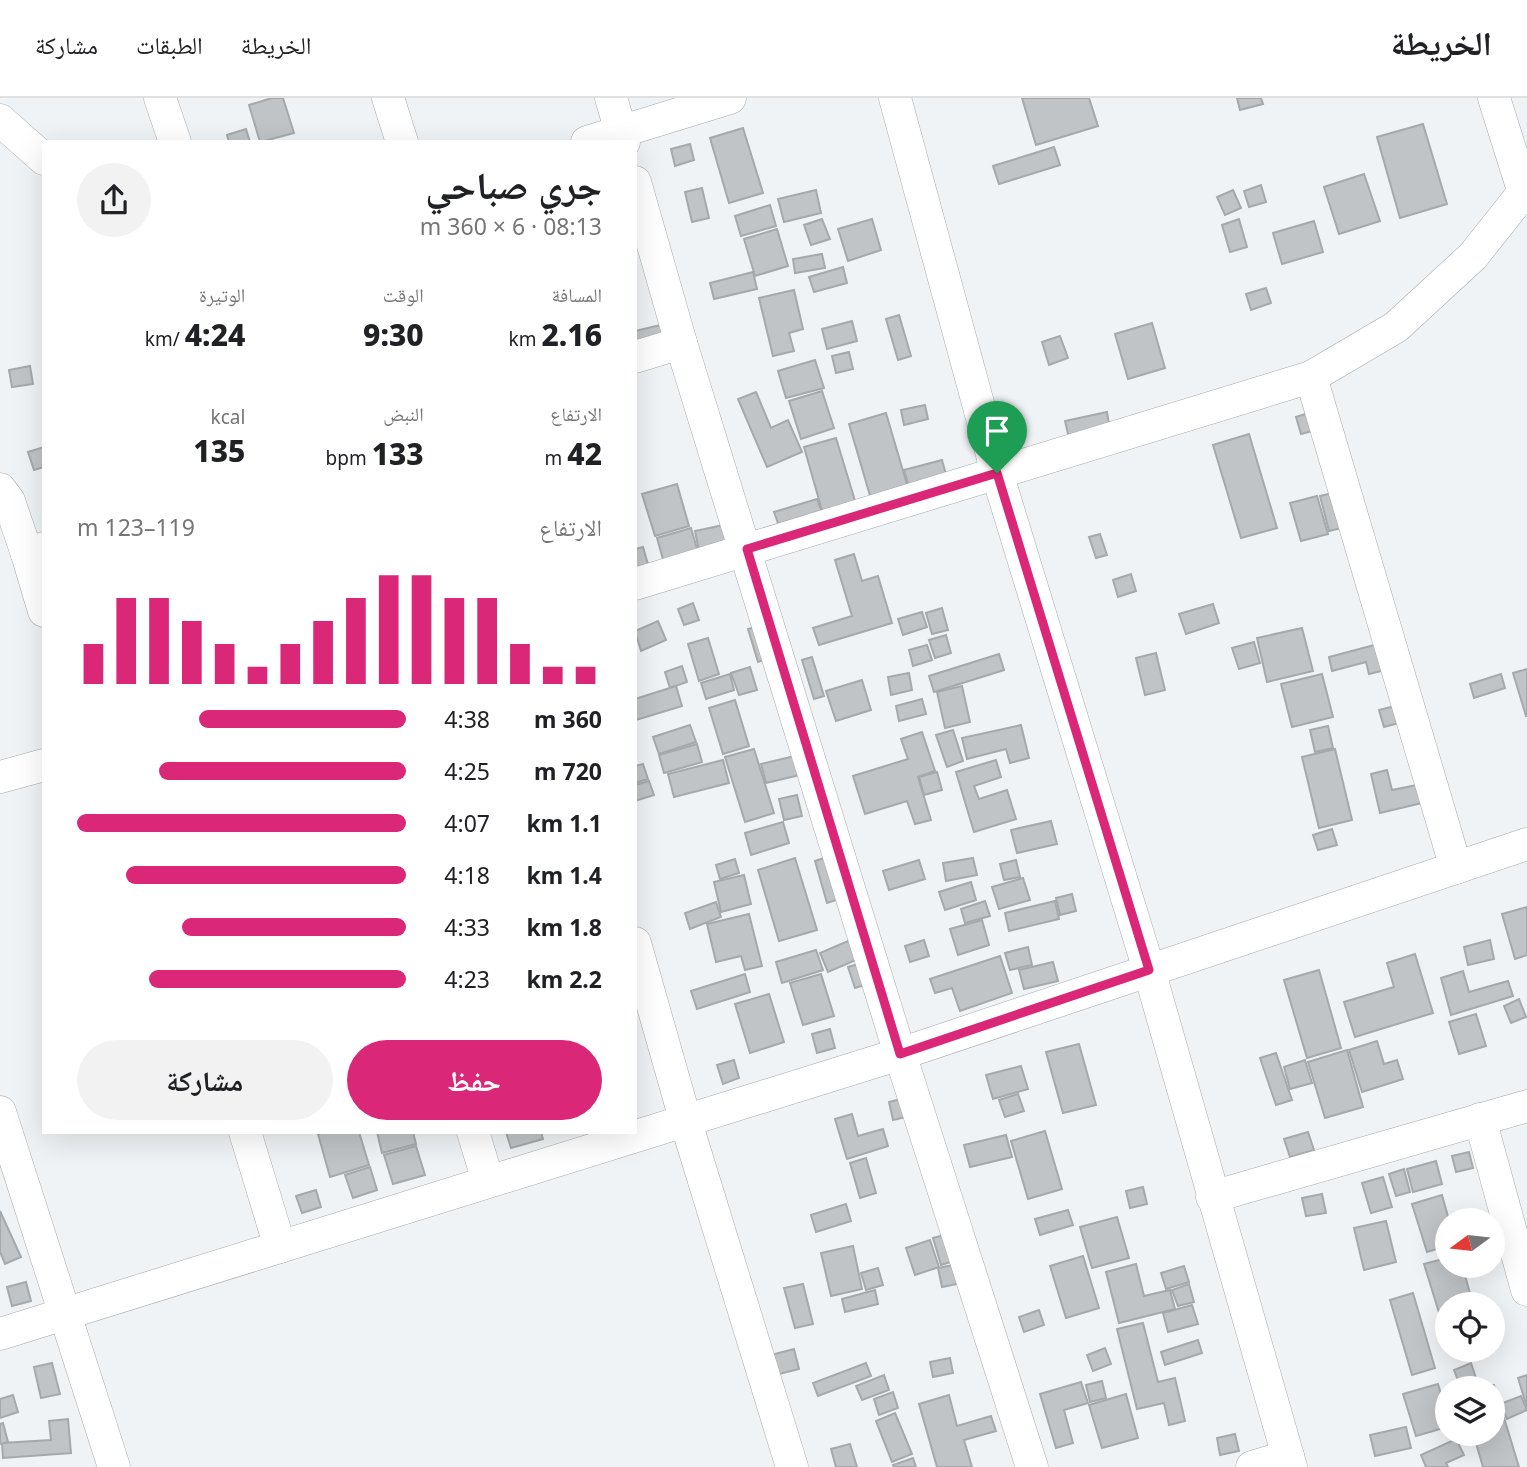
<!DOCTYPE html>
<html lang="ar">
<head>
<meta charset="utf-8">
<style>
  body { margin:0; font-family:"Noto Sans","Noto Naskh Arabic",sans-serif; background:#f2f2f2; color:#202124; direction:rtl; height:100vh; display:flex; flex-direction:column; font-size:26px; white-space:nowrap }
  * { box-sizing:border-box; margin:0 }
  p { font-size:23px; color:#757577 }
  .icon { flex:none; width:38px; height:38px; fill:none; stroke:currentColor; stroke-width:2; stroke-linecap:round; stroke-linejoin:round }
  .map { position:relative; flex:1; overflow:hidden; direction:ltr }
  .sheet { position:absolute; left:42px; top:42px; width:595px; height:994px; display:flex; flex-direction:column; background:#fff; border-radius:0px; box-shadow:0 7px 28px #0002; direction:rtl }
  .sheet>* { flex:none }
  .needle { width:46px; rotate:255deg }
  .controls { position:absolute; left:1435px; top:1110px; display:grid; gap:14px }
  .controls a { display:grid; place-items:center; width:70px; height:70px; border-radius:50%; background:#fff; box-shadow:0 7px 28px #0002; font-size:35px }
  .pin { position:absolute; display:grid; place-items:center; width:60px; height:60px; color:#fff; margin:-72px -30px; border-radius:50% 50% 50% 0; rotate:-45deg; box-shadow:0 0 7px #0007 }
  .pin .icon { rotate:45deg }
  .round { display:grid; place-items:center; flex:none; width:74px; height:74px; border-radius:37px; background:#f2f2f2 }
  .summary { display:flex; align-items:center; justify-content:space-between; height:119px; padding:0 35px }
  h1 { font-size:38px; font-weight:800; line-height:52px }
  .metrics { display:grid; grid-template-columns:repeat(3,1fr); gap:10px; height:119px; padding:7px 35px }
  .metrics div { display:grid; align-content:center }
  .metrics b { font-size:30px; font-weight:800 }
  .metrics small { font-size:19px; font-weight:400 }
  .metrics p { font-size:19px }
  .chart { height:196px; padding:14px 35px }
  .chart p { display:flex; justify-content:space-between }
  .chart svg { width:100%; height:126px; margin-top:7px; stroke:#db2777; stroke-width:6 }
  .primary-button { display:flex; gap:14px; margin-top:auto; padding:14px 35px }
  .primary-button a { flex:1; height:80px; border-radius:42px; background:#db2777; color:#fff; font-size:28px; font-weight:800; line-height:80px; text-align:center }
  .primary-button a+a { background:#f2f2f2; color:#202124 }
  ul { padding:0 35px; list-style:none; font-size:23px }
  li { display:grid; grid-template-columns:112px 84px 1fr; align-items:center; height:52px }
  li i { height:18px; border-radius:9px; background:#db2777 }
  header { display:flex; align-items:center; gap:42px; box-sizing:border-box; height:98px; padding:0 35px; background:#fff; border-bottom:2px solid #e0e0e0 }
  header strong { font-size:33px }
  nav { display:flex; gap:38px; margin-inline-start:auto; font-size:24px }
  .map>svg:first-child { display:block }
</style>
</head>
<body>
<header>
<strong>الخريطة</strong>
<nav><a>الخريطة</a><a>الطبقات</a><a>مشاركة</a></nav>
</header>
<div class="map">
<svg width="1527" height="1369" viewBox="0 0 1527 1369">
  <rect width="100%" height="100%" fill="#f0f3f5"/>
  <g fill="#c1c4c6" stroke="#a6a9ab" stroke-width="2">
    <polygon points="272,0 283,0 294,35 260,44 249,7"/>
    <polygon points="1022,0 1089,0 1098,28 1036,47"/>
    <polygon points="1237,0 1261,0 1263,6 1240,12"/>
    <polygon points="1423,26 1447,106 1400,120 1377,39"/>
    <polygon points="743,30 763,95 729,105 710,40"/>
    <polygon points="246,31 250,44 229,44 227,37"/>
    <polygon points="690,46 694,62 675,68 671,51"/>
    <polygon points="1054,49 1060,67 999,86 993,68"/>
    <polygon points="1364,76 1380,123 1339,136 1324,89"/>
    <polygon points="1261,87 1266,104 1249,109 1244,93"/>
    <polygon points="702,90 709,120 692,124 685,94"/>
    <polygon points="816,92 821,115 784,124 778,101"/>
    <polygon points="1233,92 1241,110 1225,117 1217,99"/>
    <polygon points="770,107 776,128 741,138 735,118"/>
    <polygon points="822,121 830,141 811,147 804,127"/>
    <polygon points="872,121 881,152 848,163 838,131"/>
    <polygon points="1239,121 1247,149 1230,154 1222,127"/>
    <polygon points="1314,123 1323,154 1282,166 1273,135"/>
    <polygon points="777,131 788,168 755,178 744,141"/>
    <polygon points="822,156 825,170 795,175 793,161"/>
    <polygon points="843,169 847,185 814,194 809,179"/>
    <polygon points="753,174 757,191 714,201 710,185"/>
    <polygon points="1266,190 1271,205 1251,212 1246,196"/>
    <polygon points="794,192 803,231 789,235 794,253 773,258 759,200"/>
    <polygon points="899,217 911,258 898,262 886,221"/>
    <polygon points="852,223 857,243 827,251 822,231"/>
    <polygon points="673,224 678,246 635,256 635,233"/>
    <polygon points="1152,225 1165,270 1128,281 1115,236"/>
    <polygon points="1060,238 1068,260 1049,267 1042,244"/>
    <polygon points="849,254 853,271 836,275 832,258"/>
    <polygon points="815,262 824,290 786,300 778,273"/>
    <polygon points="30,268 33,286 12,289 9,272"/>
    <polygon points="822,293 834,330 801,341 789,303"/>
    <polygon points="756,294 771,330 788,322 802,354 767,369 738,301"/>
    <polygon points="925,307 928,321 904,327 901,312"/>
    <polygon points="1315,313 1320,331 1301,336 1296,319"/>
    <polygon points="1107,314 1110,332 1069,340 1065,323"/>
    <polygon points="886,315 908,390 871,401 849,326"/>
    <polygon points="1249,336 1277,430 1241,440 1213,347"/>
    <polygon points="836,340 856,406 823,416 804,349"/>
    <polygon points="44,349 44,369 34,372 28,354"/>
    <polygon points="942,362 947,380 909,389 904,372"/>
    <polygon points="677,386 689,428 655,438 642,396"/>
    <polygon points="1337,394 1346,429 1329,433 1320,398"/>
    <polygon points="1317,398 1328,436 1301,443 1290,405"/>
    <polygon points="817,401 823,417 780,431 774,414"/>
    <polygon points="733,425 737,445 699,453 695,433"/>
    <polygon points="691,430 698,454 664,465 657,440"/>
    <polygon points="1100,436 1107,457 1096,460 1089,439"/>
    <polygon points="643,449 649,470 635,474 635,451"/>
    <polygon points="854,456 862,483 878,478 892,525 819,547 813,530 852,518 835,462"/>
    <polygon points="1131,476 1136,493 1118,499 1113,482"/>
    <polygon points="693,505 699,522 684,527 678,511"/>
    <polygon points="1213,506 1219,525 1186,536 1179,516"/>
    <polygon points="942,510 948,532 932,536 926,515"/>
    <polygon points="922,514 927,529 903,537 898,521"/>
    <polygon points="658,523 666,542 641,553 635,533"/>
    <polygon points="764,527 773,559 758,564 748,531"/>
    <polygon points="1302,530 1313,573 1267,584 1257,540"/>
    <polygon points="946,537 951,555 935,560 929,542"/>
    <polygon points="708,540 719,576 699,583 688,546"/>
    <polygon points="1254,544 1260,565 1239,571 1232,550"/>
    <polygon points="1382,545 1389,571 1369,576 1366,564 1332,573 1329,559"/>
    <polygon points="927,547 932,562 913,568 909,552"/>
    <polygon points="1156,555 1165,592 1145,597 1136,560"/>
    <polygon points="999,556 1004,572 934,594 929,578"/>
    <polygon points="812,559 824,598 814,601 802,562"/>
    <polygon points="682,568 687,584 670,590 665,574"/>
    <polygon points="750,569 757,592 739,597 731,575"/>
    <polygon points="1527,571 1527,618 1526,618 1513,575"/>
    <polygon points="909,575 912,592 891,597 888,579"/>
    <polygon points="730,576 734,592 706,601 701,585"/>
    <polygon points="1322,576 1333,619 1292,629 1281,586"/>
    <polygon points="1501,576 1505,590 1474,600 1470,586"/>
    <polygon points="862,582 871,612 836,623 826,593"/>
    <polygon points="676,588 682,608 636,622 635,601"/>
    <polygon points="962,588 970,624 945,630 937,594"/>
    <polygon points="922,601 926,616 899,623 896,608"/>
    <polygon points="735,602 749,648 723,656 709,610"/>
    <polygon points="1395,608 1399,625 1384,629 1379,612"/>
    <polygon points="690,627 696,644 659,656 653,639"/>
    <polygon points="1021,627 1029,660 1010,665 1006,651 967,661 962,640"/>
    <polygon points="1328,628 1333,650 1315,654 1310,632"/>
    <polygon points="953,632 963,663 947,669 936,637"/>
    <polygon points="922,634 935,673 918,679 931,722 915,726 907,703 865,716 853,678 908,661 901,641"/>
    <polygon points="697,646 702,664 664,675 659,657"/>
    <polygon points="754,651 774,715 745,724 725,659"/>
    <polygon points="1335,651 1352,722 1319,730 1302,659"/>
    <polygon points="799,657 804,676 766,685 761,666"/>
    <polygon points="723,662 729,685 674,699 668,676"/>
    <polygon points="996,662 1001,679 974,688 979,701 1007,692 1016,721 974,734 956,674"/>
    <polygon points="643,666 648,681 635,685 635,668"/>
    <polygon points="1387,672 1392,692 1417,687 1422,705 1380,715 1371,676"/>
    <polygon points="937,674 942,692 924,697 919,679"/>
    <polygon points="649,683 654,697 635,703 635,687"/>
    <polygon points="797,697 802,718 784,722 779,701"/>
    <polygon points="1051,723 1057,746 1017,755 1011,732"/>
    <polygon points="783,724 789,745 751,757 745,735"/>
    <polygon points="1332,731 1337,747 1318,752 1313,737"/>
    <polygon points="833,757 845,799 827,805 815,763"/>
    <polygon points="795,760 817,832 779,843 758,772"/>
    <polygon points="973,760 977,777 946,783 943,765"/>
    <polygon points="735,761 739,775 720,781 716,767"/>
    <polygon points="919,762 925,781 889,792 883,773"/>
    <polygon points="1016,762 1020,779 1004,782 1000,766"/>
    <polygon points="744,777 751,806 721,814 714,784"/>
    <polygon points="1023,780 1030,802 999,811 992,789"/>
    <polygon points="971,784 976,802 945,812 939,794"/>
    <polygon points="1072,796 1076,813 1060,817 1056,800"/>
    <polygon points="985,803 990,818 965,825 961,811"/>
    <polygon points="1055,803 1059,821 1009,833 1005,815"/>
    <polygon points="716,804 721,819 690,831 685,815"/>
    <polygon points="1527,809 1527,857 1515,861 1502,816"/>
    <polygon points="749,816 762,868 745,872 741,858 716,864 707,826"/>
    <polygon points="982,822 989,847 958,857 950,831"/>
    <polygon points="855,840 863,859 828,874 820,855"/>
    <polygon points="924,842 929,858 910,864 905,848"/>
    <polygon points="1490,842 1494,861 1468,867 1464,849"/>
    <polygon points="1028,849 1032,867 1010,872 1005,855"/>
    <polygon points="816,852 823,872 782,885 776,864"/>
    <polygon points="1415,856 1433,915 1355,939 1344,904 1394,889 1387,865"/>
    <polygon points="1000,858 1012,895 960,913 952,890 935,895 930,881"/>
    <polygon points="865,864 871,885 855,890 848,869"/>
    <polygon points="1053,864 1058,883 1024,891 1019,872"/>
    <polygon points="1319,872 1341,950 1307,960 1284,882"/>
    <polygon points="1463,873 1469,894 1508,883 1513,898 1451,917 1441,880"/>
    <polygon points="745,876 750,894 697,911 691,893"/>
    <polygon points="821,876 834,918 803,927 790,885"/>
    <polygon points="769,896 784,944 750,955 735,906"/>
    <polygon points="1519,901 1526,919 1511,925 1504,908"/>
    <polygon points="1476,916 1486,948 1459,956 1449,924"/>
    <polygon points="830,931 835,950 817,955 812,936"/>
    <polygon points="1377,943 1384,966 1397,962 1403,981 1362,994 1349,952"/>
    <polygon points="1079,946 1096,1007 1063,1015 1046,954"/>
    <polygon points="1347,952 1363,1009 1325,1020 1308,964"/>
    <polygon points="1276,955 1292,1002 1276,1007 1260,960"/>
    <polygon points="734,962 739,980 723,986 717,967"/>
    <polygon points="1305,962 1312,985 1290,991 1284,969"/>
    <polygon points="1021,968 1028,991 993,1001 986,977"/>
    <polygon points="1018,996 1024,1013 1005,1019 999,1002"/>
    <polygon points="905,1000 910,1018 893,1022 889,1004"/>
    <polygon points="852,1016 858,1038 883,1031 888,1048 847,1061 835,1021"/>
    <polygon points="1045,1033 1062,1091 1028,1101 1011,1043"/>
    <polygon points="324,1034 359,1034 369,1067 330,1079 318,1036"/>
    <polygon points="377,1034 413,1034 416,1046 382,1055"/>
    <polygon points="506,1034 541,1034 543,1041 511,1050"/>
    <polygon points="1308,1034 1314,1052 1290,1059 1284,1041"/>
    <polygon points="1006,1037 1012,1059 970,1069 964,1047"/>
    <polygon points="416,1048 425,1077 393,1086 384,1057"/>
    <polygon points="1469,1054 1473,1070 1456,1074 1452,1058"/>
    <polygon points="866,1060 876,1095 860,1100 850,1065"/>
    <polygon points="1436,1063 1442,1086 1413,1094 1407,1071"/>
    <polygon points="370,1069 377,1092 353,1100 345,1077"/>
    <polygon points="1404,1071 1410,1094 1396,1098 1389,1076"/>
    <polygon points="1383,1079 1392,1109 1371,1115 1362,1085"/>
    <polygon points="1143,1089 1147,1106 1130,1110 1126,1093"/>
    <polygon points="316,1092 321,1109 302,1115 296,1098"/>
    <polygon points="1322,1096 1326,1115 1306,1118 1302,1100"/>
    <polygon points="1442,1097 1449,1122 1447,1148 1427,1154 1412,1106"/>
    <polygon points="846,1106 851,1123 816,1134 811,1117"/>
    <polygon points="1068,1112 1073,1127 1040,1137 1035,1121"/>
    <polygon points="0,1113 21,1159 5,1166 0,1154"/>
    <polygon points="1117,1119 1129,1160 1092,1170 1080,1129"/>
    <polygon points="1386,1123 1396,1164 1364,1172 1354,1130"/>
    <polygon points="948,1136 957,1162 941,1167 933,1140"/>
    <polygon points="930,1142 939,1169 915,1177 906,1150"/>
    <polygon points="853,1148 862,1191 831,1198 821,1155"/>
    <polygon points="1083,1158 1099,1210 1066,1220 1050,1168"/>
    <polygon points="1447,1160 1447,1167 1462,1167 1473,1206 1447,1206 1447,1219 1441,1221 1424,1166"/>
    <polygon points="958,1166 962,1185 942,1189 938,1170"/>
    <polygon points="1136,1166 1144,1198 1170,1192 1175,1211 1119,1225 1106,1174"/>
    <polygon points="1184,1168 1189,1184 1166,1191 1161,1175"/>
    <polygon points="878,1170 883,1187 866,1192 861,1175"/>
    <polygon points="26,1184 31,1203 12,1208 7,1189"/>
    <polygon points="803,1186 813,1226 795,1230 784,1190"/>
    <polygon points="1189,1186 1194,1204 1178,1208 1172,1192"/>
    <polygon points="875,1192 878,1206 845,1214 842,1201"/>
    <polygon points="1413,1195 1435,1270 1412,1277 1390,1202"/>
    <polygon points="1192,1207 1198,1226 1168,1234 1163,1215"/>
    <polygon points="1039,1212 1044,1227 1024,1234 1019,1219"/>
    <polygon points="1143,1225 1158,1284 1175,1280 1185,1323 1169,1327 1164,1305 1137,1311 1117,1231"/>
    <polygon points="1198,1242 1202,1255 1165,1267 1161,1254"/>
    <polygon points="1105,1250 1111,1266 1093,1273 1087,1257"/>
    <polygon points="794,1251 799,1271 775,1277 771,1257"/>
    <polygon points="950,1260 953,1275 933,1279 930,1264"/>
    <polygon points="52,1265 60,1296 41,1300 34,1269"/>
    <polygon points="866,1265 871,1278 818,1298 813,1285"/>
    <polygon points="1471,1265 1477,1283 1461,1290 1454,1272"/>
    <polygon points="884,1277 889,1292 862,1302 856,1288"/>
    <polygon points="1527,1277 1527,1309 1518,1280"/>
    <polygon points="1102,1283 1106,1300 1090,1304 1086,1287"/>
    <polygon points="1081,1284 1088,1305 1064,1312 1073,1345 1056,1350 1040,1296"/>
    <polygon points="1438,1286 1447,1317 1447,1329 1416,1338 1403,1296"/>
    <polygon points="1494,1287 1519,1369 1483,1369 1473,1335 1493,1335 1493,1290 1483,1290"/>
    <polygon points="893,1294 898,1310 879,1317 874,1301"/>
    <polygon points="1126,1296 1138,1340 1102,1350 1089,1307"/>
    <polygon points="13,1297 18,1314 0,1320 0,1301"/>
    <polygon points="949,1297 957,1328 991,1318 996,1333 964,1342 972,1369 937,1369 919,1306"/>
    <polygon points="1521,1298 1527,1312 1507,1321 1500,1306"/>
    <polygon points="895,1315 912,1356 892,1364 876,1323"/>
    <polygon points="68,1321 71,1355 3,1360 2,1345 51,1342 49,1323"/>
    <polygon points="3,1325 8,1344 0,1346 0,1326"/>
    <polygon points="1406,1329 1411,1350 1375,1358 1370,1337"/>
    <polygon points="1235,1336 1239,1353 1220,1357 1217,1340"/>
    <polygon points="1456,1341 1464,1357 1446,1365 1448,1369 1426,1369 1421,1357"/>
    <polygon points="850,1346 857,1369 836,1369 831,1351"/>
    <polygon points="913,1360 916,1369 894,1369 893,1367"/>
  </g>
  <g fill="none" stroke-linecap="round" stroke-linejoin="round">
    <g stroke="#a6a9ab" stroke-width="33">
      <g id="minor">
        <polyline points="160,0 175,44"/>
        <polyline points="388,0 402,44"/>
        <polyline points="611,0 624,44"/>
        <polyline points="895,0 997,375 1149,872 1291,1369"/>
        <polyline points="1494,0 1524,95"/>
        <polyline points="0,22 44,61"/>
        <polyline points="587,44 730,0"/>
        <polyline points="635,84 681,245 900,956 1032,1369"/>
        <polyline points="635,259 681,245"/>
        <polyline points="1311,279 1456,770"/>
        <polyline points="0,391 9,403 27,456"/>
        <polyline points="44,450 27,456 44,513"/>
        <polyline points="635,486 1311,279 1396,229 1473,158 1527,90"/>
        <polyline points="0,679 44,667"/>
        <polyline points="635,845 685,1021 792,1369"/>
        <polyline points="0,1014 114,1369"/>
        <polyline points="1480,1021 1527,1192"/>
        <polyline points="245,1034 280,1149"/>
        <polyline points="473,1034 488,1083"/>
        <polyline points="1212,1099 1527,1008"/>
        <polyline points="0,1236 900,956 1527,746"/>
        <polyline points="1252,1369 1288,1358"/>
      </g>
    </g>
    <use href="#minor" stroke="#fff" stroke-width="32"/>
  </g>
  <g fill="none" stroke-linecap="round" stroke-linejoin="round">
    <g stroke="#fff" stroke-width="14">
      <polygon id="route" points="997,375 1149,872 900,956 747,451"/>
    </g>
    <use href="#route" stroke="#db2777" stroke-width="9"/>
  </g>
</svg>
<div class="controls">
<a><svg class="needle" viewBox="-14 -14 28 28"><path d="M0-13l5 13h-10z" fill="#e53935"/><path d="M0 13l5-13h-10z" fill="#757577"/></svg></a>
<a><svg class="icon" aria-label="locate" viewBox="0 0 24 24"><circle cx="12" cy="12" r="6"/><path d="M12 2v4M12 18v4M2 12h4M18 12h4"/></svg></a>
<a><svg class="icon" aria-label="layers" viewBox="0 0 24 24"><path d="M12 4l9 5-9 5-9-5zM3 14l9 5 9-5"/></svg></a>
</div>
<div class="pin" style="left:997px;top:375px;background:#1e9e55"><svg class="icon" aria-label="arrive" viewBox="0 0 24 24"><path d="M6 21V4h12l-3 4 3 4H6"/></svg></div>
<section class="sheet">
<div class="summary"><div><h1>جري صباحي</h1><p>08:13 · 6 × 360 m</p></div><a class="round"><svg class="icon" aria-label="share" viewBox="0 0 24 24"><path d="M12 15V3M7 8l5-5 5 5M5 13v7h14v-7"/></svg></a></div>
<div class="metrics">
<div><p>المسافة</p><b>2.16<small> km</small></b></div>
<div><p>الوقت</p><b>9:30</b></div>
<div><p>الوتيرة</p><b>4:24<small> /km</small></b></div>
</div>
<div class="metrics">
<div><p>الارتفاع</p><b>42<small> m</small></b></div>
<div><p>النبض</p><b>133<small> bpm</small></b></div>
<div><p>kcal</p><b>135</b></div>
</div>
<div class="chart"><p><span>الارتفاع</span>119–123 m</p>
<svg viewBox="0 0 160 44" preserveAspectRatio="none"><path d="M5 44V30M15 44V14M25 44V14M35 44V22M45 44V30M55 44V38M65 44V30M75 44V22M85 44V14M95 44V6M105 44V6M115 44V14M125 44V14M135 44V30M145 44V38M155 44V38"/></svg>
</div>
<ul>
<li><b>360 m</b>4:38<i style="width:63%"></i></li>
<li><b>720 m</b>4:25<i style="width:75%"></i></li>
<li><b>1.1 km</b>4:07<i style="width:100%"></i></li>
<li><b>1.4 km</b>4:18<i style="width:85%"></i></li>
<li><b>1.8 km</b>4:33<i style="width:68%"></i></li>
<li><b>2.2 km</b>4:23<i style="width:78%"></i></li>
</ul>
<div class="primary-button"><a>حفظ</a><a>مشاركة</a></div>
</section>
</div>
</body>
</html>
